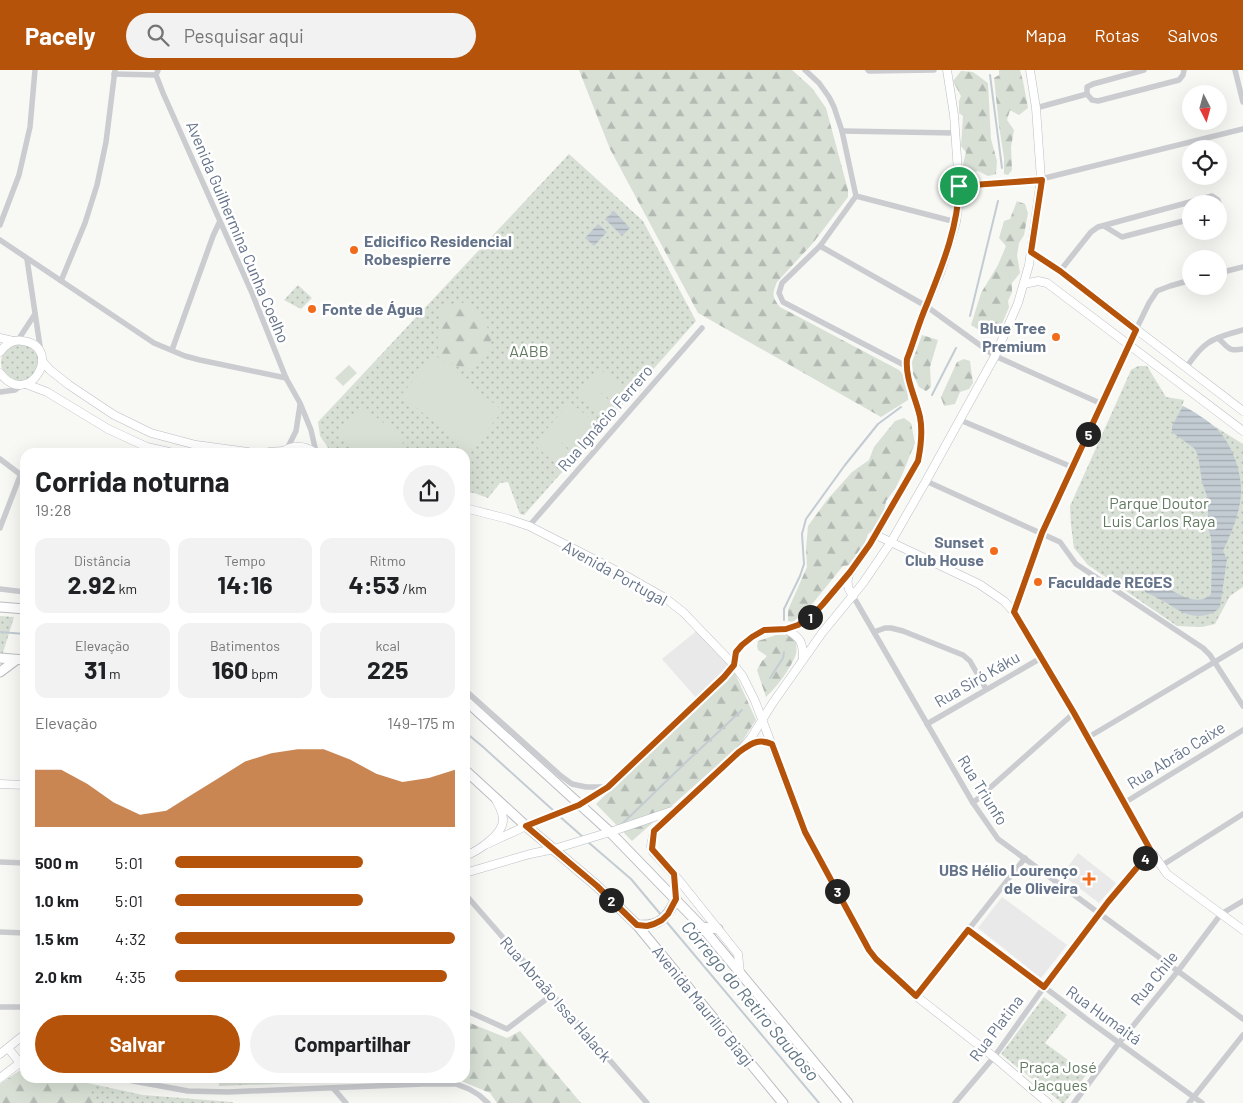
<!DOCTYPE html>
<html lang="pt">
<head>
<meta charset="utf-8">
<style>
  body { margin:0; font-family:Barlow,sans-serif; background:#f2f2f2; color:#202124; height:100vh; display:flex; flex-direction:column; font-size:19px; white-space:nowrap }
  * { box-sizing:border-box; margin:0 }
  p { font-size:16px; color:#757577 }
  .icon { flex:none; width:28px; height:28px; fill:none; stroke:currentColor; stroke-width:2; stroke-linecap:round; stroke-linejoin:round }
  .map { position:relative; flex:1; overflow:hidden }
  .details { position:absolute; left:20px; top:378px; width:450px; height:635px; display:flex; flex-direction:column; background:#fff; border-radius:15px; box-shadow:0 5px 20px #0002 }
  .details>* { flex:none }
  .needle { width:32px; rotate:174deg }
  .tools { position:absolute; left:1182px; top:15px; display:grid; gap:10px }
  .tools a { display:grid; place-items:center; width:45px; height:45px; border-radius:50%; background:#fff; box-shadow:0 5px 20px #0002; font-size:25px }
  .pin { position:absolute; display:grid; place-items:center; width:42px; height:42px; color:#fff; margin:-21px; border:2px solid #fff; border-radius:50%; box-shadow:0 1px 5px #0007 }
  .km { position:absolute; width:25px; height:25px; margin:-12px; border-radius:50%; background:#222; color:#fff; font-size:14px; line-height:25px; text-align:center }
  .round { display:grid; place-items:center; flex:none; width:52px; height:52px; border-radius:26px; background:#f2f2f2 }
  .summary { display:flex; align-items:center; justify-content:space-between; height:85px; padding:0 15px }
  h1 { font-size:28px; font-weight:700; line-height:38px }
  .figures { display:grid; grid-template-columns:repeat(3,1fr); gap:8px; height:85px; padding:5px 15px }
  .figures div { display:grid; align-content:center; border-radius:12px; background:#f2f2f2; text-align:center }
  .figures b { font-size:25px; font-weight:700 }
  .figures small { font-size:14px; font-weight:400 }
  .figures p { font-size:14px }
  .chart { height:140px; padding:10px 15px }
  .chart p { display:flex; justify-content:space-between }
  .chart svg { width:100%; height:90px; margin-top:5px; fill:#b45309; opacity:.7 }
  .primary-button { display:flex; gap:10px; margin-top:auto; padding:10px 15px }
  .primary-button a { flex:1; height:58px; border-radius:30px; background:#b45309; color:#fff; font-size:20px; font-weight:700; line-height:58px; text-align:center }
  .primary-button a+a { background:#f2f2f2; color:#202124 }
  ul { padding:0 15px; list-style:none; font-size:16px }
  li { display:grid; grid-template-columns:80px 60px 1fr; align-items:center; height:38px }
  li i { height:12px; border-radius:6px; background:#b45309 }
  header { display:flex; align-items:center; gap:30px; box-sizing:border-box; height:70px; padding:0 25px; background:#b45309; color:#fff }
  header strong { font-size:24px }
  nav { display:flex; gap:28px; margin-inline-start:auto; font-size:18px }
  .search { width:350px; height:45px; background:#f2f2f2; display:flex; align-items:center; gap:12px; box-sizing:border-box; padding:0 18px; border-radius:28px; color:#757577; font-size:19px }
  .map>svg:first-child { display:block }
</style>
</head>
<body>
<header>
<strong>Pacely</strong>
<div class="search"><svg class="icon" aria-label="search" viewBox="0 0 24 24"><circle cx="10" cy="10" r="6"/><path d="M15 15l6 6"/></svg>Pesquisar aqui</div>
<nav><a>Mapa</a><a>Rotas</a><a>Salvos</a></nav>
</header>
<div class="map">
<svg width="1243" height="1033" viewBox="0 0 1243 1033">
  <defs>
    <pattern id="grass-dots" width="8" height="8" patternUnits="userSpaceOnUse" patternTransform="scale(1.25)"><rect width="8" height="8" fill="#d8e0d5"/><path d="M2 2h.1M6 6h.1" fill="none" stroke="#b3bab3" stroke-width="1.8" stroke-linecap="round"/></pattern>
    <pattern id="forest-firs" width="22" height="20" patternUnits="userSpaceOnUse" patternTransform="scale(1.25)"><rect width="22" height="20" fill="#d8e0d5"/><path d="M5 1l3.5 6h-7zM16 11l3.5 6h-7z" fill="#b3bab3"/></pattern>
    <pattern id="water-rules" width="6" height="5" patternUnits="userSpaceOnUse" patternTransform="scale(1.25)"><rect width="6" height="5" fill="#c3ccd2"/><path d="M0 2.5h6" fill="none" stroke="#a2aab0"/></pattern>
  </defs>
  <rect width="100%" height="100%" fill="#f8f8f5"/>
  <g fill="#e8e9e8">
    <polygon points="699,559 734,595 699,631 662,589"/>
    <polygon points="1078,783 1116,813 1099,833 1062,805"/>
    <polygon points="1002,827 1067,875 1041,908 978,858"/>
  </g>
  <g fill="url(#grass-dots)">
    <polygon points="569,84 643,151 696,251 524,445 520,444 508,412 500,413 488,428 474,423 465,422 465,382 331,382 320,366 318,352"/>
    <polygon points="298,215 312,228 301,239 284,230"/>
    <circle cx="20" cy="292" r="19"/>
    <polygon points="1138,296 1147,296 1166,327 1184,330 1182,336 1243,374 1243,517 1230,526 1215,554 1202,557 1177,556 1088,495 1074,478 1071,455 1070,436 1131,300"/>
    <polygon points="0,546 14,547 2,586 0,586"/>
    <polygon points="1044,927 1067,945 1045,973 1087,1004 1064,1033 1062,1033 1001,984"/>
    <polygon points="25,997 25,1008 76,1008 83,1012 143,1025 232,1032 233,1033 0,1033 0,1014"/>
  </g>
  <g fill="url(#forest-firs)">
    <path d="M579,0H792L812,18L826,38L848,120V127L813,173L777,212C772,224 772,227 780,237L899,300L907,309L908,330L881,347L698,243L610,79Z"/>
    <polygon points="999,0 1020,0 1023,11 1028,38 1019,45 1010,40 1007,50 1014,60 1011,77 1012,100 1008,105 1004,104 1004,88 999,56 994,8 999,5"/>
    <polygon points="961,1 973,2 988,13 991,69 997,91 996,104 988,106 978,101 970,103 962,98 966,82 961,76 963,46 959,43 959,31 961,26 953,11"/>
    <polygon points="1017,131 1025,134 1028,143 1024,165 1019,173 1017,185 1020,203 1012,213 1012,222 1008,231 1009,237 1002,254 992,264 987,260 979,260 971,255 981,223 998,195 1006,176 999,168 1004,151 1010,149"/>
    <path d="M458,232C462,233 467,233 470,234C476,238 481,247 484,252C487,256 490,262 491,267C492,278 481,299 468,299C457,299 441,287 438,277C437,270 439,245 441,238Z"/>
    <polygon points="922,265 938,270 930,297 931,317 926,321 919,317 913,304 912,292"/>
    <polygon points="964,289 970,291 973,313 969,319 960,322 955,334 944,336 941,327 957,292"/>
    <polygon points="904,348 911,353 915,373 902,405 895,419 886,431 884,442 877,457 868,464 863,478 850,495 843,496 813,533 793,552 788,551 788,540 807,497 806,479 808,456 827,430 852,402 869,390 874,377 895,351"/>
    <path d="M776,565H788L796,572C796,576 797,580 796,584C791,598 777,617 766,627L757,600L762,591L767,586L758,580L757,576L758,571Z"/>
    <polygon points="734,601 756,650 739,676 632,771 596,734"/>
    <polygon points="465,951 507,968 520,961 581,1033 497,1033 490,1023 454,1008 465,1008"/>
    <polygon points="25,997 25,1008 76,1008 91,1018 94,1033 0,1033 0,1014"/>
    <polygon points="219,1008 427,1008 219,1016"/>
  </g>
  <g fill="#d8e0d5">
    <polygon points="435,285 503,341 469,381 401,325"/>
    <polygon points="349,295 357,303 343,316 335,308"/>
    <polygon points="598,298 625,320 614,333 587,311"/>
    <polygon points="586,312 613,334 602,347 575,325"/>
    <polygon points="570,332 597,354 585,367 559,345"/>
    <polygon points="361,335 405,370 395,382 357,382 337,366"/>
    <polygon points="558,346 584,369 573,382 546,360"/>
    <polygon points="545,361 571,383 560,397 533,374"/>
  </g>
  <g fill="url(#water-rules)">
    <polygon points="614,141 630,158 622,166 605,149"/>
    <polygon points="598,154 607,162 594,176 585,168"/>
    <path d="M1183,336C1193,341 1209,351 1217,359C1232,374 1242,402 1241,423C1240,443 1231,464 1223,481L1227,489L1220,537C1211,548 1192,548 1180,541C1176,539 1173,537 1170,535C1162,530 1154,526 1145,522L1146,513L1152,507C1166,516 1195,541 1211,524L1212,489L1211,468L1208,458V429L1202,412L1198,386L1195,379L1172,362V356Z"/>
  </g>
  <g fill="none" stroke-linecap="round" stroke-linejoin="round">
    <g stroke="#c3ccd2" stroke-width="2">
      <polyline points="990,5 1002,98"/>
      <polyline points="970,246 998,131"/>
      <polyline points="932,325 956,278"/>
      <polyline points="784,550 784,539 800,506 804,494 802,464 806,449 845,395 878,354 901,337"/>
      <polyline points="0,562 25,564"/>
      <polyline points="770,608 783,588 784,582"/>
      <polyline points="465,662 482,676 555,742"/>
      <polyline points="558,745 583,767"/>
      <polyline points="621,755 684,694 742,640"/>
      <polyline points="588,772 631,809 662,846"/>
      <polyline points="665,850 819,1033"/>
    </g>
    <g stroke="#bbbfc5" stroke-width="9">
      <g id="secondary">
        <polyline points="1031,182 1060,201 1243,341"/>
        <polyline points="1024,214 1038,211 1047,213 1243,361"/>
        <polyline points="0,268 13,271"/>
        <path d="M0,282C6,274 13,269 23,271C65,277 29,341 0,303"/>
        <polyline points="42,291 50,300 69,315 114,345 151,363 196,375 248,382"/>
        <polyline points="26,314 47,322 108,359 147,377 169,382"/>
        <polyline points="269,382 283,381"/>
        <path d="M282,382C292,375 304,375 314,382"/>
        <polyline points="465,438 508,449 529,456 621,503 665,528 683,542 734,595 743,607 755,631 805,762 869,880 876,889 916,926 994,987 1048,1033"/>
        <polyline points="876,465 979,514 1004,531 1014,542 1074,643 1151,781 1167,804 1243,860"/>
        <path d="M849,504C846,514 848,519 853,526"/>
        <path d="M786,559C801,568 803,572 803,589"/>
        <path d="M745,678C755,671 760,669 772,674"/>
        <polyline points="0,714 25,715"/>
        <path d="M487,774L526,756L579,735L608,717L724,607L734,595L736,582L742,575L752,567L764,560L786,559L798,555L812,546L823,534L850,503L870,474L918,391C921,376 923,362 920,347C916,328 905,309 907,289L926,236L941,201L956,152L959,130V116L954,45L947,0"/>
        <path d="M465,786C478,781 504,764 503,749C503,742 499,736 496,730"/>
        <polyline points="465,803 530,784 554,779 610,762 672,741"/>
        <polyline points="674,804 676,829"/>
        <polyline points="740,903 738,884 678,809 653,782 651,776 654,761 739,682 751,668 772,634 822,563 863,513 891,472 926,411 995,286 1018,233 1029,195 1041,109 1036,38 1030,0"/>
        <polyline points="8,978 20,993"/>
        <polyline points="0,984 25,964"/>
        <polyline points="0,1008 25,989"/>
      </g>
    </g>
    <g stroke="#babdc2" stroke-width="11">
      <g id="primary">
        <polyline points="0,537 25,539"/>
        <polyline points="0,588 25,590"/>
        <polyline points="0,602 16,590"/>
        <polyline points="465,630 610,762 702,857 848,1033"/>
        <polyline points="465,700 526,756 597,816 637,855 783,1033"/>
        <path d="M637,855C659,857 667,848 676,829"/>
        <polyline points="702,857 718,859"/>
      </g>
    </g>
    <g stroke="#caccd0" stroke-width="5.5">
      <polyline points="158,0 156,5 163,23 252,223 286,308 300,333 311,360 316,382"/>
      <polyline points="805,0 819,13 829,27 834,37 842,61 856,126 820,176 782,213 779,223 783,232 906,296"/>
      <polyline points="868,0 869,1 934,0"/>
      <polyline points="1144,0 1093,14 1087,17 1087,24 1092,30 1098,31 1179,10 1183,5 1184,0"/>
      <polyline points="1235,0 1243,32"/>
      <polyline points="114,4 156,5"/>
      <polyline points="1036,38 1087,24"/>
      <polyline points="842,61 955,63"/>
      <polyline points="959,116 1041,109 1243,59"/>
      <polyline points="856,126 956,152"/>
      <polyline points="0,155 19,105 30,57 35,0"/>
      <polyline points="1104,156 1122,167 1191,149"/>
      <polyline points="0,170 154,273 185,286 200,290 286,308"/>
      <polyline points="820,176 926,236 995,286 1102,334"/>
      <polyline points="27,189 41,283"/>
      <polyline points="1060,201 1091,162 1098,157 1212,126 1218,130 1220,137 1219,138"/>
      <polyline points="1219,203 1243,197"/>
      <polyline points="61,211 85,153 97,115 106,72 115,0"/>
      <path d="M1218,268C1228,277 1228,282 1243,279"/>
      <polyline points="18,270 35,244"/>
      <polyline points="172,280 213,166 219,153"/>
      <path d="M1186,298C1192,289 1199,279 1208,273C1218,266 1232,263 1243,260"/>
      <polyline points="0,322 15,320 23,314"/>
      <polyline points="960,350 1072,397"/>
      <polyline points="287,379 296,361 300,335"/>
      <polyline points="0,389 25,408"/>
      <polyline points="926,411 1060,472 1076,494 1203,578 1210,585 1243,636"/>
      <polyline points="529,456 702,258"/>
      <polyline points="0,458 20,406"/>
      <polyline points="0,519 25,522"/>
      <polyline points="853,526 973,733 998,769 1243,949"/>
      <polyline points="1014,542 1042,463 1072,397 1102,334 1129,274 1149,233 1157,221 1170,216 1191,210"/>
      <polyline points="874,562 885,558 891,558 903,561 963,585 970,591 986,619"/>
      <polyline points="465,620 561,706 572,714 586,717 608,717"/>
      <polyline points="927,654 1041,588"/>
      <polyline points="1087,668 1243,575"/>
      <polyline points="973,733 1074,643"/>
      <polyline points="1124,733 1243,660"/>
      <polyline points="0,792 25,793"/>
      <polyline points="1161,796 1243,744"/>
      <polyline points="465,824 647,1033"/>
      <polyline points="968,859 1089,951 1202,1033"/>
      <polyline points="0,862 25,863"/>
      <polyline points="916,926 1025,788"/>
      <polyline points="0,937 25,937"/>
      <polyline points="465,940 507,959 553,924"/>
      <polyline points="123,1008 133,1011 188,1021 228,1022 423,1014 456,1014 469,1019 479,1025 488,1033"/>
      <polyline points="333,1018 346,1033"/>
      <polyline points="955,1033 994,987 1044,917 1108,832 1151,781"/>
      <polyline points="1074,1033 1119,973 1178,901 1221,844 1243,831"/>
      <polyline points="1189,1033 1243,965"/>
    </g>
    <use href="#secondary" stroke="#fff" stroke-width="8"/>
    <use href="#primary" stroke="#fff" stroke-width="9"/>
  </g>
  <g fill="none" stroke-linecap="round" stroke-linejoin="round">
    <g stroke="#fff" stroke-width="10">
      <path id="route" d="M1042,110L1031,182L1060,201L1136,260L1042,463L1014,542L1074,643L1151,781L1108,832L1044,917L968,860L916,926L876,889L869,880L805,762L772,674C757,668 751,674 739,682L654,761L652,779L674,804L676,829L668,844L662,850L654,854L647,856L637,855L597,816L526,756L579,735L608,717L724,607L734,595L736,582L742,575L752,567L764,560L786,559L798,555L812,546L823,534L850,502L870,474L918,391C921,376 923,362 920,347C916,328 905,309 907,289C914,271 919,252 927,234C942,196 958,158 959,116Z"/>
    </g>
    <use href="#route" stroke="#b45309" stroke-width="6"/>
  </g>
  <g fill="#f26b1b" stroke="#fff" stroke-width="2">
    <circle cx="354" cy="180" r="5"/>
    <circle cx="312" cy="239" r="5"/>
    <circle cx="1056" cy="267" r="5"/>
    <circle cx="994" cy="481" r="5"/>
    <circle cx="1038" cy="512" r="5"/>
    <path d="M1086.5 801.5h5v5h5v5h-5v5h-5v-5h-5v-5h5z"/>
  </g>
  <g text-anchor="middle" stroke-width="5" stroke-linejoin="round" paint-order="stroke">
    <g font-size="16" fill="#647389" stroke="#fff">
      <text transform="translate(238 162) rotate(67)" y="6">Avenida Guilhermina Cunha Coelho</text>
      <text transform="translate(605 348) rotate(-49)" y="6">Rua Ignácio Ferrero</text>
      <text transform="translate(615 503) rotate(29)" y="6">Avenida Portugal</text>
      <text transform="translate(977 609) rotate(-30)" y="6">Rua Siró Káku</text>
      <text transform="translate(1176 685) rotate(-32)" y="6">Rua Abrão Caixe</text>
      <text transform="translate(983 720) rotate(58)" y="6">Rua Triunfo</text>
      <text transform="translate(1154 908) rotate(-51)" y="6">Rua Chile</text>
      <text transform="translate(556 929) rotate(49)" y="6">Rua Abraão Issa Halack</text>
      <text transform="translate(703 936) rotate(51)" y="6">Avenida Maurílio Biagi</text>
      <text transform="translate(1104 945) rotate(36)" y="6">Rua Humaitá</text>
      <text transform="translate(996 958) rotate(-53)" y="6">Rua Platina</text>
    </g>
    <g font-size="16" font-weight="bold" fill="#647389" stroke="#fff" text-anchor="start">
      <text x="364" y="177">Edicifico Residencial<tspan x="364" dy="18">Robespierre</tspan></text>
      <text x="322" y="245">Fonte de Água</text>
      <text x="1046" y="264" text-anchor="end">Blue Tree<tspan x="1046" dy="18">Premium</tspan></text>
      <text x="984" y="478" text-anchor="end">Sunset<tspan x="984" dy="18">Club House</tspan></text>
      <text x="1048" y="518">Faculdade REGES</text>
      <text x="1078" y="806" text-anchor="end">UBS Hélio Lourenço<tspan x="1078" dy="18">de Oliveira</tspan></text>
    </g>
    <g font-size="16" fill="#627a60" stroke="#fff">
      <text x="529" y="287">AABB</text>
      <text x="1159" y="439">Parque Doutor<tspan x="1159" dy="18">Luis Carlos Raya</tspan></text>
      <text x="1058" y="1003">Praça José<tspan x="1058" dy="18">Jacques</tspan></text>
    </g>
    <g font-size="18" font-style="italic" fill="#607684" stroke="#fff">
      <text transform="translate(750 931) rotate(50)" y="6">Córrego do Retiro Saudoso</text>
    </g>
  </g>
</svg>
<div class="tools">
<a><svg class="needle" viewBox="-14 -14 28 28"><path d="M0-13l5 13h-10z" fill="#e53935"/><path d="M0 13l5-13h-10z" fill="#757577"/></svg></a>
<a><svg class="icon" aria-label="locate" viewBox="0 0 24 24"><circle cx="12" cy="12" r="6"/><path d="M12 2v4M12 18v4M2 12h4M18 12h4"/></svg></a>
<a>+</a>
<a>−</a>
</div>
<div class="pin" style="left:959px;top:116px;background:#1e9e55"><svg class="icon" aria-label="arrive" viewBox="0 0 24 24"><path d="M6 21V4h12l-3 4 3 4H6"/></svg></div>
<b class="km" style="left:810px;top:547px">1</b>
<b class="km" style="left:611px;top:830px">2</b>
<b class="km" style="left:837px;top:821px">3</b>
<b class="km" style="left:1145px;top:788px">4</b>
<b class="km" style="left:1088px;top:364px">5</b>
<section class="details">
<div class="summary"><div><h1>Corrida noturna</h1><p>19:28</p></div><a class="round"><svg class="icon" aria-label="share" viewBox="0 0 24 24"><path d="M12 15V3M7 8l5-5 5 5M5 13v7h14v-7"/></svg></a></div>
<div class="figures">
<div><p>Distância</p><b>2.92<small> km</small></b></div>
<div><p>Tempo</p><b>14:16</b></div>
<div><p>Ritmo</p><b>4:53<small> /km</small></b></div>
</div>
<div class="figures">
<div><p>Elevação</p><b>31<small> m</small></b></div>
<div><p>Batimentos</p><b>160<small> bpm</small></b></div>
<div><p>kcal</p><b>225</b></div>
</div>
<div class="chart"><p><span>Elevação</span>149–175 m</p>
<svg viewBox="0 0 160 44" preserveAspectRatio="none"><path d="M0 44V16L10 16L20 23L30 32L40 38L50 36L60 28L70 20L80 12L90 8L100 6L110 6L120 11L130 18L140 22L150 20L160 16V44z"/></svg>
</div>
<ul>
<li><b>500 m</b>5:01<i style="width:67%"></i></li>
<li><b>1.0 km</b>5:01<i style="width:67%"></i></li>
<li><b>1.5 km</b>4:32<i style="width:100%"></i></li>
<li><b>2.0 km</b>4:35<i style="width:97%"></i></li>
</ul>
<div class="primary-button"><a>Salvar</a><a>Compartilhar</a></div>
</section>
</div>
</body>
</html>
